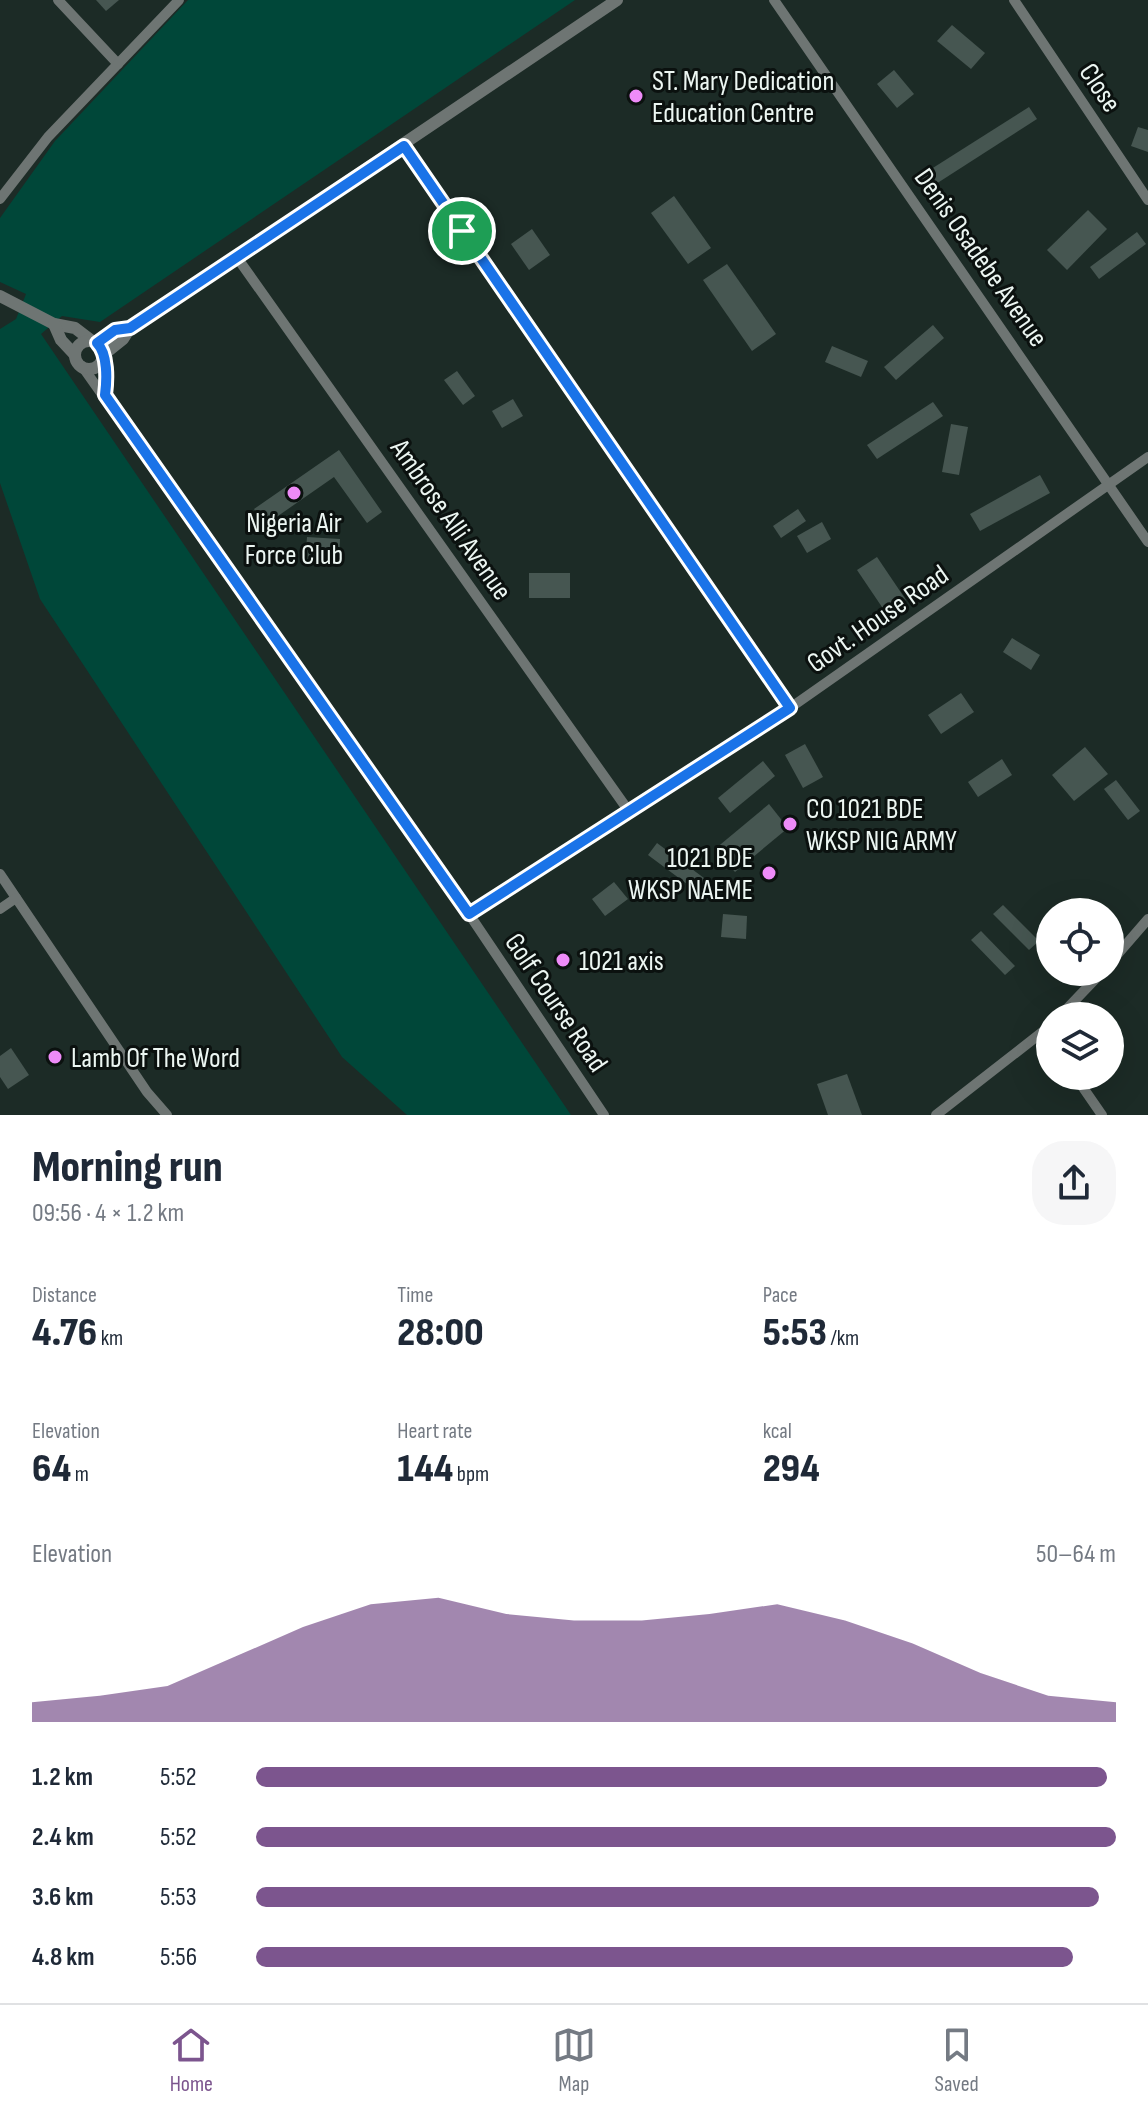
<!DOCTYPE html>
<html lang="en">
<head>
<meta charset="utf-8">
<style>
  body { margin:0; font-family:"Sofia Sans Condensed",sans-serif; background:#f6f6f7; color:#1f2937; height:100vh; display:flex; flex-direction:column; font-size:30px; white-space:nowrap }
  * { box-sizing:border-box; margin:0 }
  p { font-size:26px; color:#747a83 }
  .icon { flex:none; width:44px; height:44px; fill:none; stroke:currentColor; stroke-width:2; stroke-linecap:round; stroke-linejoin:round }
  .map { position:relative; height:1115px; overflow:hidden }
  .panel { display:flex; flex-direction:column; background:#fff; flex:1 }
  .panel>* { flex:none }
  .tools { position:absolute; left:1036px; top:898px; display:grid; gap:16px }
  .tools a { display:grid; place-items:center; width:88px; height:88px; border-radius:50%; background:#fff; box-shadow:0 8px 32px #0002; font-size:40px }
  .pin { position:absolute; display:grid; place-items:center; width:68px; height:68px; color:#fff; margin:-34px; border:4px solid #fff; border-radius:50%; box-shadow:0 2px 8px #0007 }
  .round { display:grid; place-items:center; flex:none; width:84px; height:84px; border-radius:32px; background:#f6f6f7 }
  .summary { display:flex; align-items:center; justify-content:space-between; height:136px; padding:0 32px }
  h1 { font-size:44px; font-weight:800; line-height:60px }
  .figures { display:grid; grid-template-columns:repeat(3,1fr); gap:12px; height:136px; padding:8px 32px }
  .figures div { display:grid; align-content:center }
  .figures b { font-size:40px; font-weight:800 }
  .figures small { font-size:22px; font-weight:400 }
  .figures p { font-size:22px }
  .chart { height:224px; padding:16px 32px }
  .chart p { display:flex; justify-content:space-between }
  .chart svg { width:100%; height:144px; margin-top:8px; fill:#7c558e; opacity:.7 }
  ul { padding:0 32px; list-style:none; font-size:26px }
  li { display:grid; grid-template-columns:128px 96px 1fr; align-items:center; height:60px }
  li i { height:20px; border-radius:10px; background:#7c558e }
  .dock { display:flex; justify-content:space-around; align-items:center; height:112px; border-top:2px solid #e0e1e3; background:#fff; font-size:22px; color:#747a83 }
  .dock a { display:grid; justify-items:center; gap:4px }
  .dock .on { color:#7c558e }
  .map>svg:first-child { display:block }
</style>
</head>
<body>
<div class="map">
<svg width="1148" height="1115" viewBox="0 0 1148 1115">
  <rect width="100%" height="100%" fill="#1c2b26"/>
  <polygon fill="#004739" points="188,0 575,0 100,322 62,316 41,334 571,1115 407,1115 342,1057 40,599 0,483 0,329 16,319 26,294 0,282 0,218 55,141"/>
  <g fill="#465651">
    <polygon points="96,0 119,0 106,11"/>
    <polygon points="952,25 985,53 971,69 937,41"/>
    <polygon points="894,70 914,94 897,108 877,84"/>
    <polygon points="1029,107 1037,119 925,191 917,178"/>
    <polygon points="1138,127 1148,130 1148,152 1131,146"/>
    <polygon points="674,196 711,248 688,264 651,213"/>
    <polygon points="1088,210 1107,229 1067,270 1047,250"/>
    <polygon points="532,229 550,255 529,270 511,244"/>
    <polygon points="1137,232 1146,244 1099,279 1090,267"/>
    <polygon points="727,264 776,334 752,351 703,280"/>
    <polygon points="933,325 944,338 896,380 884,367"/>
    <polygon points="832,346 868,361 861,377 825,362"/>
    <polygon points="457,371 475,396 463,405 444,380"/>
    <polygon points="513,399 523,416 502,428 492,411"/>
    <polygon points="933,402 943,416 877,459 867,445"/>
    <polygon points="951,424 968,427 959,475 942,472"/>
    <polygon points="339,450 382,512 367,523 334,477 265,525 254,509"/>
    <polygon points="1040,475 1050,493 980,531 970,514"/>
    <polygon points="798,509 806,521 781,538 773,526"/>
    <polygon points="822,522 831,539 807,553 797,536"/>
    <polygon points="307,537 340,539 339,565 305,563"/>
    <polygon points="877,557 906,600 886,613 857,570"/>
    <rect x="529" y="573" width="41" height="25"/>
    <polygon points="1012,638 1040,655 1031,670 1003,652"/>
    <polygon points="961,693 974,712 941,734 928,715"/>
    <polygon points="805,744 823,777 803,788 785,755"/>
    <polygon points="1085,747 1108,774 1074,801 1052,775"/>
    <polygon points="1002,759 1012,775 978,797 968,782"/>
    <polygon points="763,761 775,776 730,813 718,798"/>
    <polygon points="1116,780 1140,811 1128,820 1104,789"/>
    <polygon points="769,804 788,828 735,872 715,849"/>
    <polygon points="657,843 712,884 703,896 648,855"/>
    <polygon points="614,882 628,899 605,916 592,899"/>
    <polygon points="1003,905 1039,941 1029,950 993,914"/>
    <polygon points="723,914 747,916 746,939 721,937"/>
    <polygon points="981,931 1015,966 1005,975 971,940"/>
    <polygon points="11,1048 29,1075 8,1089 0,1077 0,1056"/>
    <polygon points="847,1074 862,1115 828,1115 817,1084"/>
  </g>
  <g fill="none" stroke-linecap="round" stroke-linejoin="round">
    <g stroke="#6e7573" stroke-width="10">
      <polyline points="58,0 118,64"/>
      <polyline points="774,0 1148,542"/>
      <polyline points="1014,0 1148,200"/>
      <polyline points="404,146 790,708"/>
      <polyline points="0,199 48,137 179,0"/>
      <polyline points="236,256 628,810"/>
      <polyline points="102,361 107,377 105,395"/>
      <polyline points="82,366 469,914 604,1115"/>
      <polyline points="0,874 147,1092 167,1115"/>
      <polyline points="0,909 16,898"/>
      <polyline points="469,914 790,708 1148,457"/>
      <polyline points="1110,963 1148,919"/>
      <polyline points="1060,1016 1102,972"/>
      <polyline points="1075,1076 1102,1115"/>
      <polyline points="936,1115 1050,1026"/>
    </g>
    <g stroke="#6e7573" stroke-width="12">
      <polyline points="0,296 54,324 75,328 92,341"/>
      <polyline points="54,324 61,340 75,355"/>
      <circle cx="89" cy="355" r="14"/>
      <polyline points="97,343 115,330 130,328 617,0"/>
      <polyline points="103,355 123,339 130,328"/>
    </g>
  </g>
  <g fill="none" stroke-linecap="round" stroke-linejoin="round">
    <g stroke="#fff" stroke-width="16">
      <path id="route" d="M404,146L790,708L469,914L105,395C107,380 108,354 97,343L115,330L130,328Z"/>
    </g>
    <use href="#route" stroke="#1a73e8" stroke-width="10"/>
  </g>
  <g fill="#ee8bf8" stroke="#0b110f" stroke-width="3">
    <circle cx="636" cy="96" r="8"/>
    <circle cx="294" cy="493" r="8"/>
    <circle cx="790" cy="824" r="8"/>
    <circle cx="769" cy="873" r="8"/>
    <circle cx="563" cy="960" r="8"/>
    <circle cx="55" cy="1057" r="8"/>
  </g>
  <g text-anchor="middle" stroke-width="6" stroke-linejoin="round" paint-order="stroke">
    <g font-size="28" fill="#ecf6f2" stroke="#0b110f" text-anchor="start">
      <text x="652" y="90">ST. Mary Dedication<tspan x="652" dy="32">Education Centre</tspan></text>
      <text x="294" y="532" text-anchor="middle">Nigeria Air<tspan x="294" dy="32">Force Club</tspan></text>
      <text x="806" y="818">CO 1021 BDE<tspan x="806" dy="32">WKSP NIG ARMY</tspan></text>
      <text x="753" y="867" text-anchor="end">1021 BDE<tspan x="753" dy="32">WKSP NAEME</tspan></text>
      <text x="579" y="970">1021 axis</text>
      <text x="71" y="1067">Lamb Of The Word</text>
    </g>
    <g font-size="28" fill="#ecf6f2" stroke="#0b110f">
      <text transform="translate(1101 87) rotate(56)" y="10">Close</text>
      <text transform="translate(982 257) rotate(55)" y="10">Denis Osadebe Avenue</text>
      <text transform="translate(452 519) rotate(55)" y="10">Ambrose Alli Avenue</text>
      <text transform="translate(877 618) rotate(-35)" y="10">Govt. House Road</text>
      <text transform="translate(557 1002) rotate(56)" y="10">Golf Course Road</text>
    </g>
  </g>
</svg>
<div class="tools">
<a><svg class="icon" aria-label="locate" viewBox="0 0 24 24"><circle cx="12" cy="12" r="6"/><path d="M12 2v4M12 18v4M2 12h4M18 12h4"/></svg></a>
<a><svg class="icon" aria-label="layers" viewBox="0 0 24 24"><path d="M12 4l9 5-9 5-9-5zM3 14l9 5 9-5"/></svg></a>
</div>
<div class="pin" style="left:462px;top:231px;background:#1e9e55"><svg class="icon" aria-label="arrive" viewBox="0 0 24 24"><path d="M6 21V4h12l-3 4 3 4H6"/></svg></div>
</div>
<section class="panel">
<div class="summary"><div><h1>Morning run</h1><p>09:56 · 4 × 1.2 km</p></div><a class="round"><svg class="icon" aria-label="share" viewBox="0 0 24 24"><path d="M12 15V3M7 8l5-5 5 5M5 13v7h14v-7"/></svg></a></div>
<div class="figures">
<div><p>Distance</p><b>4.76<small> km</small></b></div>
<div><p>Time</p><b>28:00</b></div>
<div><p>Pace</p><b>5:53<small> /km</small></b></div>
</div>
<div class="figures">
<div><p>Elevation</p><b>64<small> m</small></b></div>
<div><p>Heart rate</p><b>144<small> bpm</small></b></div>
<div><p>kcal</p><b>294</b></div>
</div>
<div class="chart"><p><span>Elevation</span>50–64 m</p>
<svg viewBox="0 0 160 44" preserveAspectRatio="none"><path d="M0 44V38L10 36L20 33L30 24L40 15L50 8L60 6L70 11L80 13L90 13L100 11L110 8L120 13L130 20L140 29L150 36L160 38V44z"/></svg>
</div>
<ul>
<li><b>1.2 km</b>5:52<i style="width:99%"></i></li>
<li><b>2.4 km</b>5:52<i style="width:100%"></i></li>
<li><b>3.6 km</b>5:53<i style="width:98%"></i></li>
<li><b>4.8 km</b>5:56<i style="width:95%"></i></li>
</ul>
</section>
<nav class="dock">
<a class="on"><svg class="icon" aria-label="home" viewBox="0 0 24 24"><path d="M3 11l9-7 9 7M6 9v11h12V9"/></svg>Home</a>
<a><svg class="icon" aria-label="map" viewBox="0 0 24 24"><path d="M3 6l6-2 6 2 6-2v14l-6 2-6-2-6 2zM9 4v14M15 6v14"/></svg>Map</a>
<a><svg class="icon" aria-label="saved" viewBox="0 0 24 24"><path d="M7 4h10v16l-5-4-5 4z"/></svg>Saved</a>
</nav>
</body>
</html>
